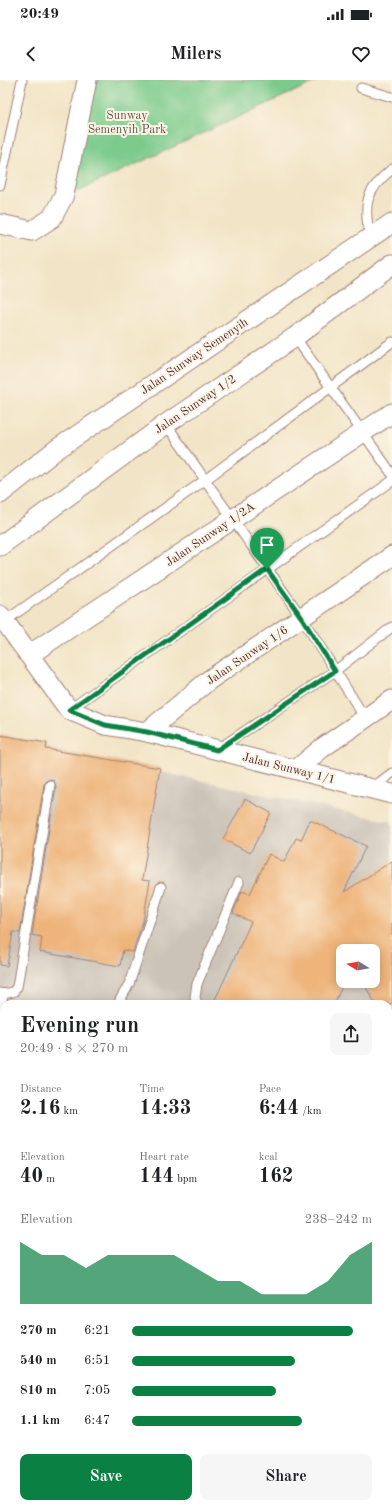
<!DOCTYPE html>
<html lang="en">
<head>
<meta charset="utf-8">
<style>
  body { margin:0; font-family:"Old Standard TT",serif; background:#f6f6f6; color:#202124; height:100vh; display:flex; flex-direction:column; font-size:15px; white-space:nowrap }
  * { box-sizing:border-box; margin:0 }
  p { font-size:13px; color:#757577 }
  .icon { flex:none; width:22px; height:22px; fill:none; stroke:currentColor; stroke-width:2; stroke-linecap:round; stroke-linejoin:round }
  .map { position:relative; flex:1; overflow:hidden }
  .panel { position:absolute; left:0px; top:920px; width:392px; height:508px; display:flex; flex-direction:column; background:#fff; border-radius:12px 12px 0 0; box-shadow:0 2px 10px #0003 }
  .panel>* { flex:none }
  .needle { width:26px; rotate:281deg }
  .buttons { position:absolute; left:336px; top:864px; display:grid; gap:8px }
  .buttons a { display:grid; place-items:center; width:44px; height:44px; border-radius:8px; background:#fff; box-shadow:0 2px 10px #0003; font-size:20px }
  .pin { position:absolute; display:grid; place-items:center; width:34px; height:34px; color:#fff; margin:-41px -17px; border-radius:50% 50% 50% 0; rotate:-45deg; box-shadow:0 0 4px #0007 }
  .pin .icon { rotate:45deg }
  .round { display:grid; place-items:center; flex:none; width:42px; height:42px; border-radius:8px; background:#f6f6f6 }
  .head { display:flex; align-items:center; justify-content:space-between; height:68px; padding:0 20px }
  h1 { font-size:22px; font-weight:700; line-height:30px }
  .metrics { display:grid; grid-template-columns:repeat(3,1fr); gap:6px; height:68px; padding:4px 20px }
  .metrics div { display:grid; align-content:center }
  .metrics b { font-size:20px; font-weight:700 }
  .metrics small { font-size:11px; font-weight:400 }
  .metrics p { font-size:11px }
  .chart { height:112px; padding:8px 20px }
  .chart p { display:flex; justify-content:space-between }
  .chart svg { width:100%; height:72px; margin-top:4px; fill:#0b8043; opacity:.7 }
  .action { display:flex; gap:8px; margin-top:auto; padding:8px 20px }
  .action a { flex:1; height:46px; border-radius:8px; background:#0b8043; color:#fff; font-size:16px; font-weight:700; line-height:46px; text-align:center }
  .action a+a { background:#f6f6f6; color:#202124 }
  ul { padding:0 20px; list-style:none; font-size:13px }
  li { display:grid; grid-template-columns:64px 48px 1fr; align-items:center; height:30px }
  li i { height:10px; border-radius:5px; background:#0b8043 }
  .status { display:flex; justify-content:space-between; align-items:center; height:28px; padding:0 20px; background:#fff; direction:ltr }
  .status svg { height:11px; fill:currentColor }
  header { display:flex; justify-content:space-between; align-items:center; height:52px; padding:0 20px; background:#fff; font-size:18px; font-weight:700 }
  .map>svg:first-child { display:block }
</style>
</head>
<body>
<div class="status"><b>20:49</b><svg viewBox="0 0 49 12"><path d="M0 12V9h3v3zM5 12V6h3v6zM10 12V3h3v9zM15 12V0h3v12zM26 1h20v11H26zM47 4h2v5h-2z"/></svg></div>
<header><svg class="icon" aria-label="back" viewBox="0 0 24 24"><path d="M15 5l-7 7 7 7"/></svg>Milers<svg class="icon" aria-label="heart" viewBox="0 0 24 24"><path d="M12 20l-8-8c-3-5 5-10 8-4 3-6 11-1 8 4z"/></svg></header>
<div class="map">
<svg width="392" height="1428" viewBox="0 0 392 1428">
  <rect width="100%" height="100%" fill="#fcf5e5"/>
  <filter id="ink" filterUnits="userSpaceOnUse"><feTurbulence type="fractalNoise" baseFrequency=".025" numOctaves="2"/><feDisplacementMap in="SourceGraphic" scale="8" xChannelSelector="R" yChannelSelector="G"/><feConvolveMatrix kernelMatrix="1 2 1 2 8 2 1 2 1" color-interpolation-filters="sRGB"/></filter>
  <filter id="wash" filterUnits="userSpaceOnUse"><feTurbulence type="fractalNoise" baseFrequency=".012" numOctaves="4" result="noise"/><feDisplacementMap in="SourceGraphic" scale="16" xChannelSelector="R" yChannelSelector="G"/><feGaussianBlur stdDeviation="0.9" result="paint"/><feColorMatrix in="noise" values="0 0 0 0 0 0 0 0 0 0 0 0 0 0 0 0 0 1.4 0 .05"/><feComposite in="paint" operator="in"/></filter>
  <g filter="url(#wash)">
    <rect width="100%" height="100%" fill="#f2e4c6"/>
    <path fill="#cbc2b8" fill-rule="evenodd" d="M0,657L392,742V1428H0ZM343,871H373V901H343ZM4,924H388V1424H4Z"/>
    <polygon fill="#7acb8c" stroke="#62755c" points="92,0 319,0 71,114"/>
    <g id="blocks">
      <g fill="#eeb47a">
        <polygon points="0,655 47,663 46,669 160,688 142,800 150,801 143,841 133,872 123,870 120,886 40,872 42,857 32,855 56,706 54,701 51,699 46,701 44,704 20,853 13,852 7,886 0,885"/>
        <polygon points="245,719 271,733 250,773 223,759"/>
        <polygon points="310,740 366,766 344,812 392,781 392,924 376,924 362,901 373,901 373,871 343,871 343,904 334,924 213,924 251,842 233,833 242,811 250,814 269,774 284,782 296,758 301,760"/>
      </g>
    </g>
  </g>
  <g filter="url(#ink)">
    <use href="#blocks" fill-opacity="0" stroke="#9e8278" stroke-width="1"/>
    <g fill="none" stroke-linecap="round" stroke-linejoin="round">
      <g stroke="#9e8278" stroke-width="11">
        <g id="service">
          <polyline points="361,8 392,17"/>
          <polyline points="0,105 22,0"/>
          <path d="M370,157C363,125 365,111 392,89"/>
          <polyline points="295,257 392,394"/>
          <polyline points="166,344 302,538 365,638"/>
          <polyline points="5,541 205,400 392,262"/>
          <polyline points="69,630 392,401"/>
          <polyline points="218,669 335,591 392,547"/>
          <polyline points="372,708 392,693"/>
          <polyline points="0,913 3,914 0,940"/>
          <polyline points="3,914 13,912 17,907 50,705"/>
          <polyline points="118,924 129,904 161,807"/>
          <polyline points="197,924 195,917 197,904 239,802"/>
          <polyline points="388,979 392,977"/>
          <polyline points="0,998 4,998"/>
          <polyline points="0,1175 4,1176"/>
          <polyline points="40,1428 40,1424"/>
          <polyline points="144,1428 146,1424"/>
        </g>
      </g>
      <g stroke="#9e8278" stroke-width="21">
        <g id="minor">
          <polyline points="0,144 32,151 52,138 64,115 87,0"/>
          <polyline points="0,414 57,369 392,143"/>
          <polyline points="0,466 166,344 295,257 392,184"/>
          <polyline points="0,535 69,630 105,645 147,652 392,714"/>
          <polyline points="29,575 392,333"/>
          <polyline points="147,652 209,600 392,476"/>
          <polyline points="297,689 322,668 392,620"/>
          <polyline points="0,961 4,961"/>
          <polyline points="388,1157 392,1160"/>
        </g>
      </g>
      <use href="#service" stroke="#fff" stroke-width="9"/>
      <use href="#minor" stroke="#fff" stroke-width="19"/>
    </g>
  </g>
  <g fill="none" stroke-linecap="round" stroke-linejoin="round" filter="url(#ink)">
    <g stroke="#fff" stroke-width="8">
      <polygon id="route" points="267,489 302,538 335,591 217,670 147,652 105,645 69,630"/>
    </g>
    <use href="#route" stroke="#0b8043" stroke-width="5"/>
  </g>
  <g text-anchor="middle" stroke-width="4" stroke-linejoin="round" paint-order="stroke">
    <g font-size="12" fill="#585348" stroke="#fcf5e5">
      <text x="127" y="39">Sunway<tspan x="127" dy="14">Semenyih Park</tspan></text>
    </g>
    <g font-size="12" fill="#4a1f2b" stroke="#fcf5e5">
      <text transform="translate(194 276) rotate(-34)" y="4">Jalan Sunway Semenyih</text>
      <text transform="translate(195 324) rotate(-34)" y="4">Jalan Sunway 1/2</text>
      <text transform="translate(210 454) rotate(-34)" y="4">Jalan Sunway 1/2A</text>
      <text transform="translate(247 575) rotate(-34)" y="4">Jalan Sunway 1/6</text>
      <text transform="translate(289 688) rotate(14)" y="4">Jalan Sunway 1/1</text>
    </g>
  </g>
</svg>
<div class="buttons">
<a><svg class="needle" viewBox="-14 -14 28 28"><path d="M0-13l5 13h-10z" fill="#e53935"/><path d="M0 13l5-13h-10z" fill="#757577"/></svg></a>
</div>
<div class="pin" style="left:267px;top:489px;background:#1e9e55"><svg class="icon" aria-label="arrive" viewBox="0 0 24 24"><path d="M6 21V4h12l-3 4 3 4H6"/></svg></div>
<section class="panel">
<div class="head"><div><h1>Evening run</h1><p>20:49 · 8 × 270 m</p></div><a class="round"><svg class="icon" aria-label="share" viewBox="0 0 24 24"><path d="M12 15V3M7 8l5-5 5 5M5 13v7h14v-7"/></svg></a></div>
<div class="metrics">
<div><p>Distance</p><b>2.16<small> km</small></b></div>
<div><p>Time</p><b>14:33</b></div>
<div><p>Pace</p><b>6:44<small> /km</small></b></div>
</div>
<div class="metrics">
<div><p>Elevation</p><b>40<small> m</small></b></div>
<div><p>Heart rate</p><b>144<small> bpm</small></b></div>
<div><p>kcal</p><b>162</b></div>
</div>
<div class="chart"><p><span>Elevation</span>238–242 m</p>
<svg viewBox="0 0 160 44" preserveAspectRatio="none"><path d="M0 44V6L10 14L20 14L30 22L40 14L50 14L60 14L70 14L80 22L90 30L100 30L110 38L120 38L130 38L140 30L150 14L160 6V44z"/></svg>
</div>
<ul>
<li><b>270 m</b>6:21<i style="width:92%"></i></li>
<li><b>540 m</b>6:51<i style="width:68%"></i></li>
<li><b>810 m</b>7:05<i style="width:60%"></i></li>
<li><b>1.1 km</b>6:47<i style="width:71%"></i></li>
</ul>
<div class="action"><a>Save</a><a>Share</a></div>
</section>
</div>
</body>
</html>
